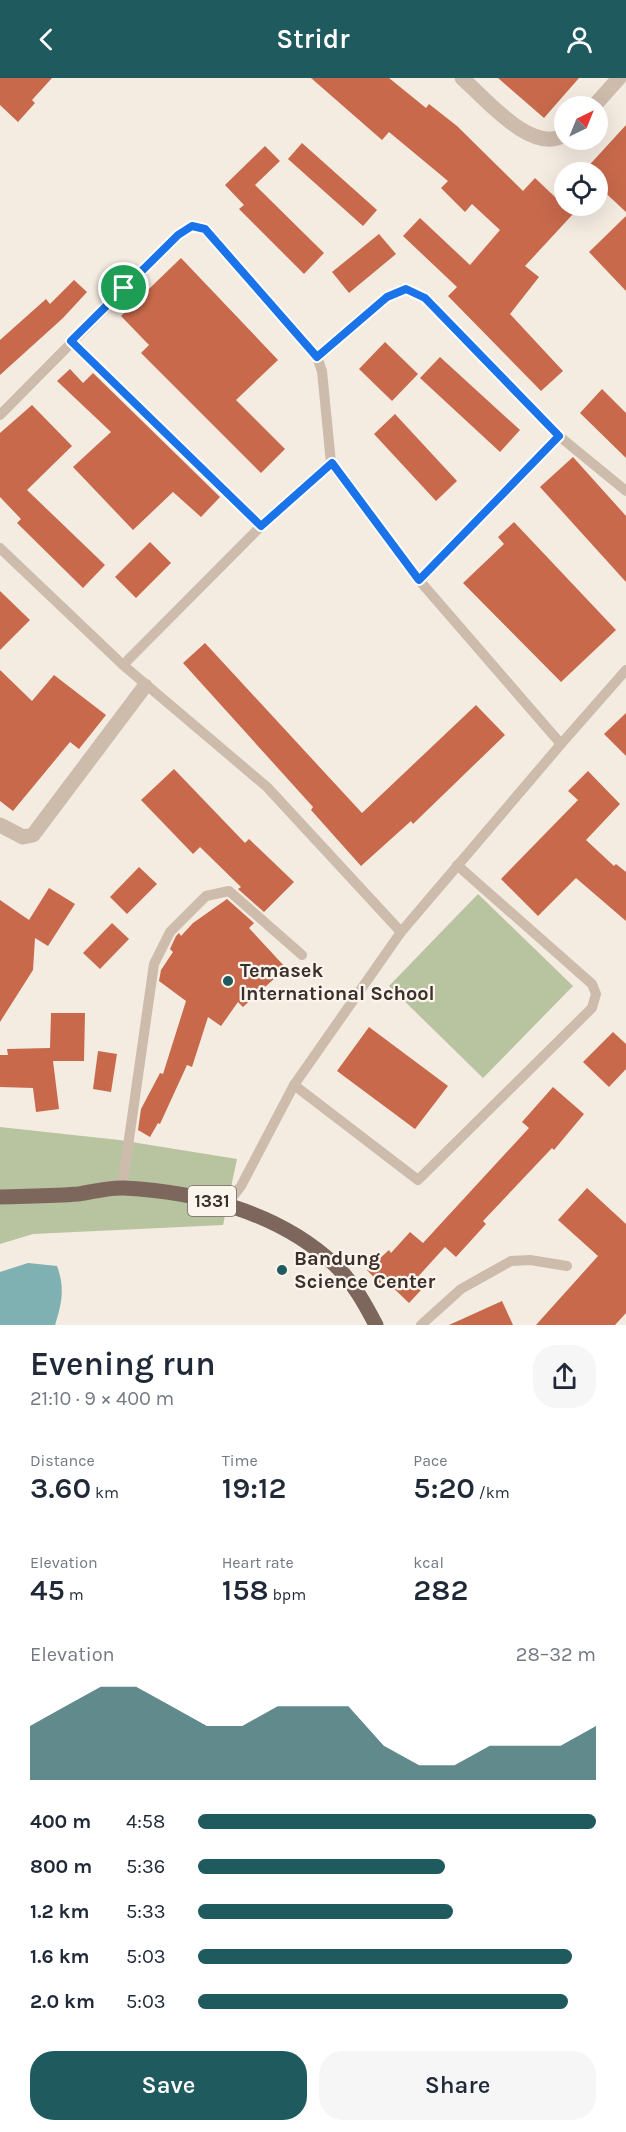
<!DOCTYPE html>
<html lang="en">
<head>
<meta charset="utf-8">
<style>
  body { margin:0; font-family:Karla,sans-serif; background:#f6f6f7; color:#1f2937; height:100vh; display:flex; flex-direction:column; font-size:22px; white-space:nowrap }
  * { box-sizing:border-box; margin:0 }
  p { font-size:20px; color:#747a83 }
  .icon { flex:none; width:33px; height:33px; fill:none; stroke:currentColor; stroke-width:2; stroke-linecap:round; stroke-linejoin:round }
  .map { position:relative; height:1247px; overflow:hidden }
  .side { display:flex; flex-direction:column; background:#fff; flex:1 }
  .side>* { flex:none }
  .needle { width:39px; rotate:43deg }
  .tools { position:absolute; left:554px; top:18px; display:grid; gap:12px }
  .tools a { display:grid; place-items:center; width:54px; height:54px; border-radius:50%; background:#fff; box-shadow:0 6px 24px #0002; font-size:30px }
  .pin { position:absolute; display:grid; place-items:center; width:51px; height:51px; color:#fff; margin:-26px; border:3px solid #fff; border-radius:50%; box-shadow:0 2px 6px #0007 }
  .round { display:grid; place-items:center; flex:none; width:63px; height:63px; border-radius:24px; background:#f6f6f7 }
  .headline { display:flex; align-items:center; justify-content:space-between; height:102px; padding:0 30px }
  h1 { font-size:33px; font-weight:600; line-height:45px }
  .metrics { display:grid; grid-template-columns:repeat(3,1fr); gap:9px; height:102px; padding:6px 30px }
  .metrics div { display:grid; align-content:center }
  .metrics b { font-size:30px; font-weight:600 }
  .metrics small { font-size:16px; font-weight:400 }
  .metrics p { font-size:16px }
  .chart { height:168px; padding:12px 30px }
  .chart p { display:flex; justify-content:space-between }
  .chart svg { width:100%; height:108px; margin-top:6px; fill:#1f5a5e; opacity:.7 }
  .button { display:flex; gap:12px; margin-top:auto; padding:12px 30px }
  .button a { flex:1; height:69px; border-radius:24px; background:#1f5a5e; color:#fff; font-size:24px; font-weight:600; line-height:69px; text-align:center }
  .button a+a { background:#f6f6f7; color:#1f2937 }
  ul { padding:0 30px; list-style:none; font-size:20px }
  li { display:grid; grid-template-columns:96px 72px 1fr; align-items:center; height:45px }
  li i { height:15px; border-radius:8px; background:#1f5a5e }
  header { display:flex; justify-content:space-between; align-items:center; height:78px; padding:0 30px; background:#1f5a5e; color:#fff; font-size:27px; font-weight:600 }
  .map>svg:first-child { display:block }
</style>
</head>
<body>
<header><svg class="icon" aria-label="back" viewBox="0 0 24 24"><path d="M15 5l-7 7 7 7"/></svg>Stridr<svg class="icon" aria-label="person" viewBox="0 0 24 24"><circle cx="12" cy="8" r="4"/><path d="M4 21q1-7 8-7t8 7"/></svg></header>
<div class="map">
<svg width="626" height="1247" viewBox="0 0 626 1247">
  <rect width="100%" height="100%" fill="#f4ebe1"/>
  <g fill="#b8c4a0">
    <polygon points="478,816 573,908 483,1000 389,908"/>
    <polygon points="0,1049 119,1062 237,1081 223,1147 33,1156 0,1166"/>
  </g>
  <path fill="#7fb0b2" d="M28,1185L57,1188C65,1210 62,1225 55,1247H0V1194Z"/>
  <g fill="#c8694b">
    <polygon points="0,0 52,0 32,22 35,25 18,44 0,27"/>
    <polygon points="311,0 389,0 426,30 429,26 457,48 523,113 535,100 573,136 525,188 539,199 510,236 563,293 541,313 448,218 457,209 403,158 420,140 470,187 500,152 472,126 465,134 441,110 448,103 389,54 382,62"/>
    <polygon points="498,0 579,0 544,40"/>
    <polygon points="626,47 626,134 597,107 597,94 583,94"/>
    <polygon points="302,65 377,132 363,148 288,81"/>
    <polygon points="265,68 280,83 255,107 324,175 304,196 239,131 244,127 225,107"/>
    <polygon points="626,138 626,213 589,174"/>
    <polygon points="379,156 396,176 349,215 332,194"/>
    <polygon points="181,180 278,282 236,322 285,371 261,395 141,275 149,267 121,238"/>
    <polygon points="74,202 87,214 63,240 0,297 0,262 46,221 50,226"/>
    <polygon points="385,264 418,296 392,323 359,291"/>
    <polygon points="440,279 520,352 500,374 420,300"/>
    <polygon points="70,291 83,305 93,295 220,419 201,439 173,414 133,452 73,389 111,354 57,303"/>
    <polygon points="602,311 626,335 626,380 580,335"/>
    <polygon points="32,327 72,368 27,412 105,487 83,510 17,445 21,441 0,419 0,355"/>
    <polygon points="395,336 457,403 436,423 374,356"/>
    <polygon points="573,379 626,438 626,504 540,409"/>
    <polygon points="514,444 616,552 561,604 463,505 504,466 498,459"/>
    <polygon points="150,464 171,485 136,520 115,499"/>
    <polygon points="0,513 30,542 0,572"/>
    <polygon points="205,565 362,735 476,627 505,657 413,746 411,743 361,788 311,732 313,729 183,585"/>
    <polygon points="0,592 32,623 54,597 106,637 79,671 70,664 13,733 0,723"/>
    <polygon points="626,635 626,678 604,656"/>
    <polygon points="174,691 245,765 249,761 294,804 264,834 238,811 241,809 200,769 193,776 141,722"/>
    <polygon points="588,693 620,726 586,762 614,788 616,786 626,794 626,843 576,800 538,838 501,801 578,722 568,713"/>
    <polygon points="139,789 157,806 127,836 110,819"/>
    <polygon points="49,810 75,826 48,868 35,860 33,892 0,944 0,822 29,842"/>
    <polygon points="227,821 254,845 249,850 286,890 243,929 238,924 221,948 208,939 192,989 187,987 160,1046 158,1045 150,1059 138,1052 141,1031 160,995 163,996 186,923 159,903 161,892 173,874 170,871 176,858 179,855 181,858 193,845"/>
    <polygon points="112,845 129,861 100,891 83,875"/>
    <polygon points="51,935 85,935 84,983 53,983 59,1031 36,1034 33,1010 0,1009 0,977 8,977 7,971 50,970"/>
    <polygon points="369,949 448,1008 415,1051 337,993"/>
    <polygon points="613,954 626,966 626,991 609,1009 583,984"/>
    <polygon points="98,973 117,976 111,1014 93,1011"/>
    <polygon points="553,1009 584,1036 554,1072 552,1070 483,1143 486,1146 456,1179 445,1169 414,1203 422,1211 409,1225 385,1202 380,1206 367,1192 389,1172 391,1175 410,1154 423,1165 529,1050 522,1044"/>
    <polygon points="587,1110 626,1146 626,1235 615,1247 536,1247 598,1178 558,1142"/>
    <polygon points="502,1223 513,1247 449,1247"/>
  </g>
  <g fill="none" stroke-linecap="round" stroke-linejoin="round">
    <g stroke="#cdbbac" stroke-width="10">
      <polyline points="71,263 261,448"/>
      <polyline points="0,337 178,157 192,148 205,151 317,279"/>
      <polyline points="331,385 261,448 123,587 267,709 401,854"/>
      <polyline points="0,470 123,587"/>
      <polyline points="419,502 559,358"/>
      <polyline points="561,666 626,592"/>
      <polyline points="294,1007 418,1102 592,930 596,916 592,906 457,787"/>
      <polyline points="122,1110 154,886 170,854 206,818 229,813 302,877"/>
      <polyline points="227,1126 241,1108 294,1007 401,854 561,666 419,502 331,385 322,293 317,279 387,219 406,211 425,220 559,358 626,413"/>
      <polyline points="421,1247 461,1211 511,1183 530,1182 567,1188"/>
    </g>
    <g stroke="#cdbbac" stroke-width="15">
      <path d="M462,0C485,20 532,77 564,57"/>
      <polyline points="594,28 619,0"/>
      <polyline points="0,747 23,759 33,757 145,608"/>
    </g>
    <path stroke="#7d675c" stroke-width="15" d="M0,1119C26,1118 52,1118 78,1116C93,1114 109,1109 124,1110C199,1114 279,1134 335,1187C353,1204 365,1226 376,1247"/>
  </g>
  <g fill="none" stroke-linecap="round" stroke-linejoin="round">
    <g stroke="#fff" stroke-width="12">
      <polygon id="route" points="192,148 205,151 317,279 387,219 406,211 425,220 559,358 419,502 332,385 261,448 71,263 178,157"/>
    </g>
    <use href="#route" stroke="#1a73e8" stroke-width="8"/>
  </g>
  <g fill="#1f5a5e" stroke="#fbf5ee" stroke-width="2">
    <circle cx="228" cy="903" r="6"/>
    <circle cx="282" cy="1192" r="6"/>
  </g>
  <g text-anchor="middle" stroke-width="4.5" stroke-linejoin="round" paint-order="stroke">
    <rect fill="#fbf5ee" stroke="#756b66" stroke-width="1.5" x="188" y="1108" width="48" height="30" rx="4.5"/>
    <g font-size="18" font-weight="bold" fill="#3b302b">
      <text x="212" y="1129">1331</text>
    </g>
    <g font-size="20" font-weight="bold" fill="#3b302b" stroke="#fbf5ee" text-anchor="start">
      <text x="240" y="899">Temasek<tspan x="240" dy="23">International School</tspan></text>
      <text x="294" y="1187">Bandung<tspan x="294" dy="23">Science Center</tspan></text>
    </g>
  </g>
</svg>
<div class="tools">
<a><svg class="needle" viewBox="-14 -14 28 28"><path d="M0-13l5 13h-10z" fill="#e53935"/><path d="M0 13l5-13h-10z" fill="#747a83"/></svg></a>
<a><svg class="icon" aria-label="locate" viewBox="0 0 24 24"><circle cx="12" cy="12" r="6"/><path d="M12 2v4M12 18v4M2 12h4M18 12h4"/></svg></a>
</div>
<div class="pin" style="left:124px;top:210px;background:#1e9e55"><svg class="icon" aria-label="arrive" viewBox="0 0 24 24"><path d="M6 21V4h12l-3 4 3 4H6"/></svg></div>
</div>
<section class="side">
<div class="headline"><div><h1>Evening run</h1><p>21:10 · 9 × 400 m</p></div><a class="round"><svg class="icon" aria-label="share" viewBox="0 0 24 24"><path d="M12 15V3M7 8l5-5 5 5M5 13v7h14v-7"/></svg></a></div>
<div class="metrics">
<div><p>Distance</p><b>3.60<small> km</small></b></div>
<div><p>Time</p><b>19:12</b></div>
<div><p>Pace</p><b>5:20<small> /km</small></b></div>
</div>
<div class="metrics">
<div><p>Elevation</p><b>45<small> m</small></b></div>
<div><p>Heart rate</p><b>158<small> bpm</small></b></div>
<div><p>kcal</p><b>282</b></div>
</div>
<div class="chart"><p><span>Elevation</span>28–32 m</p>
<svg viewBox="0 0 160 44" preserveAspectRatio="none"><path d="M0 44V22L10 14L20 6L30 6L40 14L50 22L60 22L70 14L80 14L90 14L100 30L110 38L120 38L130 30L140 30L150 30L160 22V44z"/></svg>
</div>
<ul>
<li><b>400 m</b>4:58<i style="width:100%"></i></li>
<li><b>800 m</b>5:36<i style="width:62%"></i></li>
<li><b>1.2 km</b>5:33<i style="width:64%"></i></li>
<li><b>1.6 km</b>5:03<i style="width:94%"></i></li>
<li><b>2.0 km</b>5:03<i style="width:93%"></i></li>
</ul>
<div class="button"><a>Save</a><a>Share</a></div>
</section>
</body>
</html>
